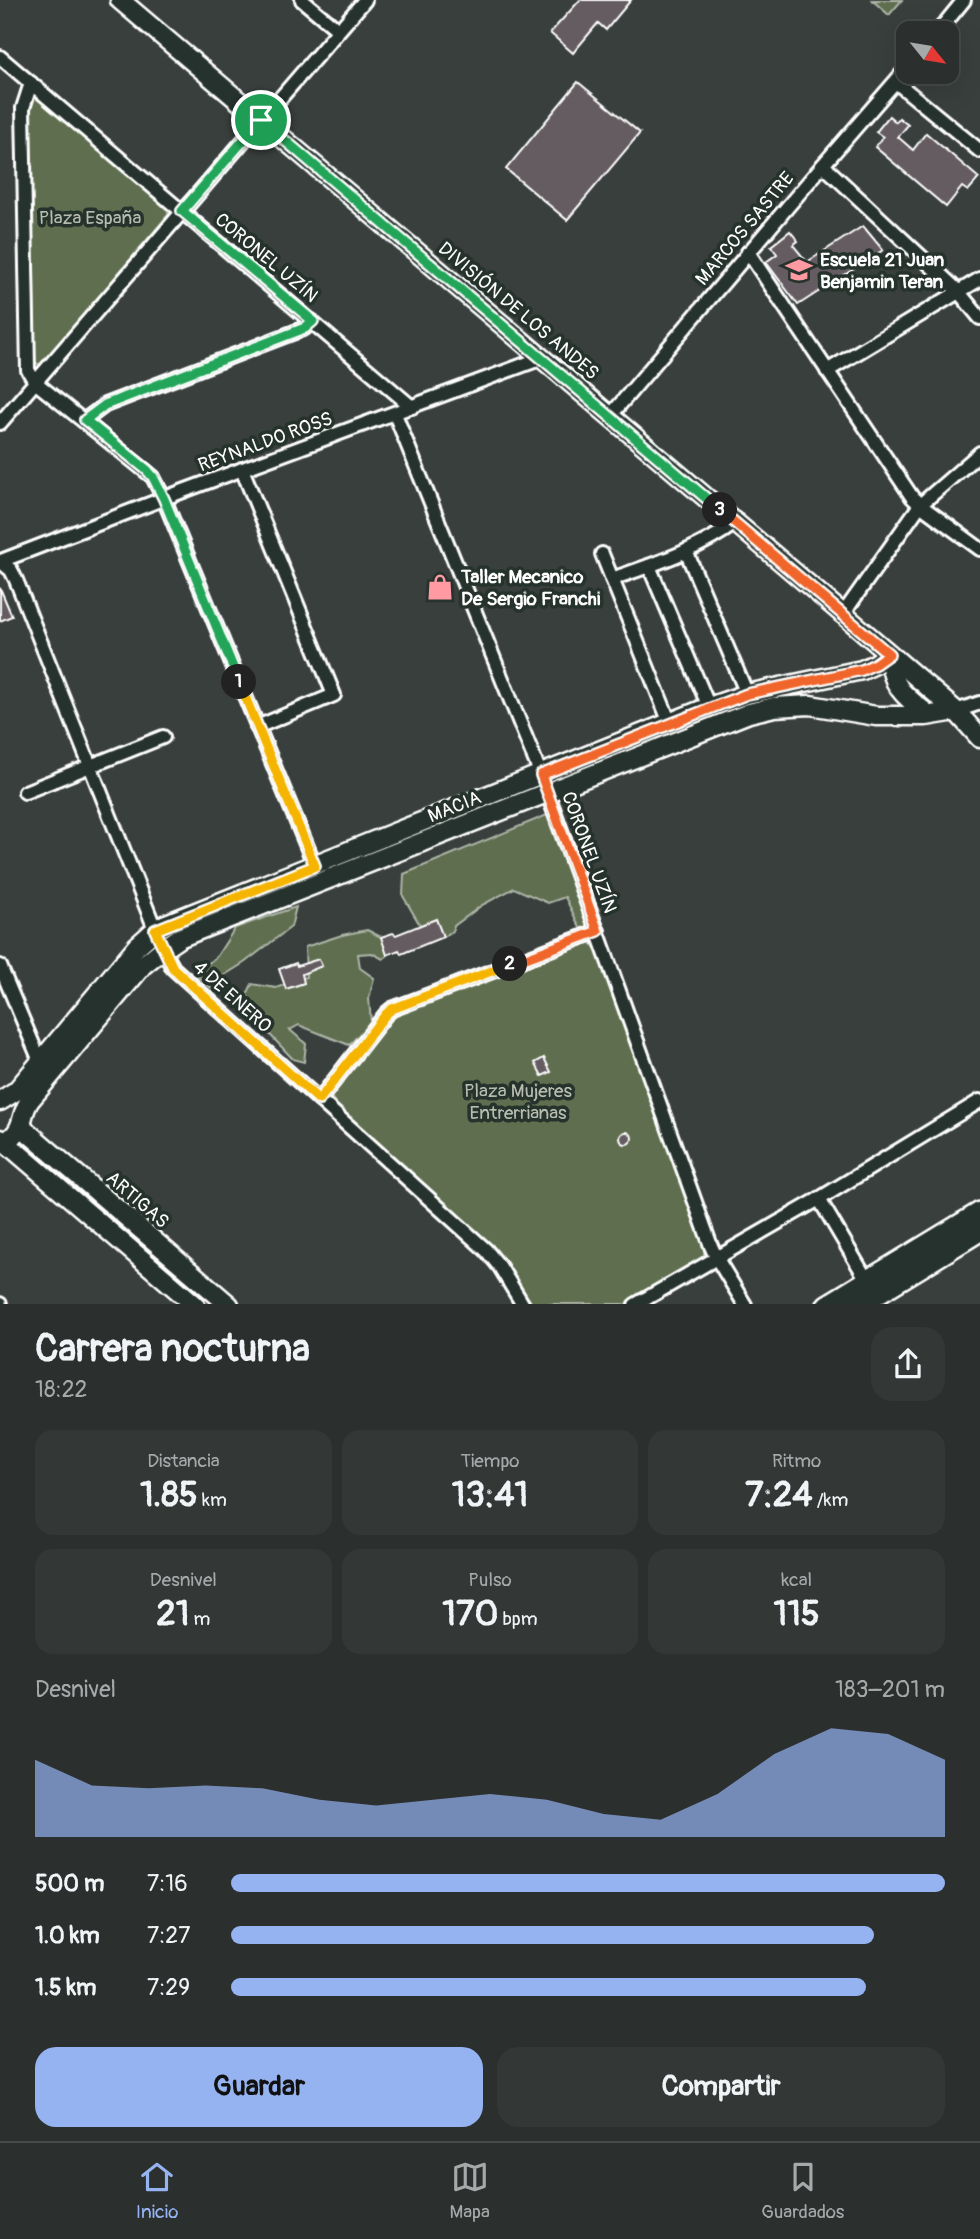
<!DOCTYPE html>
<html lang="es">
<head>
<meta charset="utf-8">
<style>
  body { margin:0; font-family:Pangolin,sans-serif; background:#333736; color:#f1f3f6; height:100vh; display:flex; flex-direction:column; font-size:26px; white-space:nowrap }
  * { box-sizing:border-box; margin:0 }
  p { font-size:23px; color:#a6a9aa }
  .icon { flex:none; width:38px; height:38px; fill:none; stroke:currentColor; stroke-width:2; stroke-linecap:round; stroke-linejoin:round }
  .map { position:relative; height:1304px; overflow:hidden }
  .details { display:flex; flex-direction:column; background:#2b2f2e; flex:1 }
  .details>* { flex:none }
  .needle { width:46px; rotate:120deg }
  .buttons { position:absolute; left:896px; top:21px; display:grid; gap:14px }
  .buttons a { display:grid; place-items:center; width:63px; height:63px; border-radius:14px; background:#2b2f2e; box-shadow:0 7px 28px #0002,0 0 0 2px #474a4a; font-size:35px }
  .pin { position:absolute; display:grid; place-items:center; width:60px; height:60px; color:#fff; margin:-30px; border:4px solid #fff; border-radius:50%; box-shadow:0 2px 7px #0007 }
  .km { position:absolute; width:35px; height:35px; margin:-18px; border-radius:50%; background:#222; color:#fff; font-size:19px; line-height:35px; text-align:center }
  .round { display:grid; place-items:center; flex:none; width:74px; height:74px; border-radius:21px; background:#333736 }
  .overview { display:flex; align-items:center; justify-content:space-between; height:119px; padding:0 35px }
  h1 { font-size:38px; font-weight:700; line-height:52px }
  .figures { display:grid; grid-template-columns:repeat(3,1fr); gap:10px; height:119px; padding:7px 35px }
  .figures div { display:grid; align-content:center; border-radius:18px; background:#333736; text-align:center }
  .figures b { font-size:35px; font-weight:700 }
  .figures small { font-size:19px; font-weight:400 }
  .figures p { font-size:19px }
  .chart { height:196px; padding:14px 35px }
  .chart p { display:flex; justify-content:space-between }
  .chart svg { width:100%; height:126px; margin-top:7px; fill:#95b2f1; opacity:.7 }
  .cta { display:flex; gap:14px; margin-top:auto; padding:14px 35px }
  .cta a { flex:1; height:80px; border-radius:21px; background:#95b2f1; color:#111; font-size:28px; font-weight:700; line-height:80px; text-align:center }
  .cta a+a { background:#333736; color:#f1f3f6 }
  ul { padding:0 35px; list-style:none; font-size:23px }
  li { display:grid; grid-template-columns:112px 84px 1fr; align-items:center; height:52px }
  li i { height:18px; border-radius:9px; background:#95b2f1 }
  .dock { display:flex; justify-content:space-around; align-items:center; height:98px; border-top:2px solid #474a4a; background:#2b2f2e; font-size:19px; color:#a6a9aa }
  .dock a { display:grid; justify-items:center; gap:4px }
  .dock .current { color:#95b2f1 }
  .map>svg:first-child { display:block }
</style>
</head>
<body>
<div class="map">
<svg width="980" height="1305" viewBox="0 0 980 1305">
  <rect width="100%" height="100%" fill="#393f3d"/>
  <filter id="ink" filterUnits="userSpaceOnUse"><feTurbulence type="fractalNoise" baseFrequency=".0143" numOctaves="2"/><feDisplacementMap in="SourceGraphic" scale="14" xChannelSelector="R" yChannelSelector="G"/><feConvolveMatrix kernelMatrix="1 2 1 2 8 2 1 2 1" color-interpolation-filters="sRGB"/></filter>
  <g filter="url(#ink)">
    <g fill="#5e6e50" stroke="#aeb6a8" stroke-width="2">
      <polygon points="872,0 902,0 889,15"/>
      <polygon points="36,93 168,207 168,215 41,365 36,363 32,358 30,104"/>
      <polygon points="547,815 591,927 580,928 565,897 548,903 514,888 482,905 454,926 452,931 443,937 436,919 420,925 403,896 404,874"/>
      <polygon points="296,907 291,927 244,963 215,981 221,991 217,993 195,974 217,956 235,928"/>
      <polygon points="367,930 381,937 388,955 383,959 372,953 358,954 360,968 374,978 369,999 371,1022 349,1045 299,1025 290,1030 306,1044 304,1062 293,1059 242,1005 252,984 276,988 306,977 305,947 342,935"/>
      <polygon points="582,942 590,942 595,947 704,1247 704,1255 698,1261 626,1304 532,1304 495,1248 337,1105 331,1097 335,1088 391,1017"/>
    </g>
    <g fill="#655c62" stroke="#fff" stroke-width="2">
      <polygon points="580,0 631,0 606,30 598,23 573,53 550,33"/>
      <polygon points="578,82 640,133 567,220 506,169"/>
      <polygon points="889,116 896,122 899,118 908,125 898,137 913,150 926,133 979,178 968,191 962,187 946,207 875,147 883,137 876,132"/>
      <polygon points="863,226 883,250 798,305 766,262 777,254 771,246 790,231 798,241 793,245 807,262"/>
      <polygon points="0,588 12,616 0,621"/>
      <polygon points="436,919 443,937 401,954 399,950 387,955 381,937 393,933 396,935"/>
      <polygon points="319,959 322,966 302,974 304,983 286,989 279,969 296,963 297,966"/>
      <polygon points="544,1058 551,1072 542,1076 535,1063"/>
      <circle cx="626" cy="1138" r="6"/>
    </g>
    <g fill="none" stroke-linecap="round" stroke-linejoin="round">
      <g stroke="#fff" stroke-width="18">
        <g id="street">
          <polyline points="302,0 338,30"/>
          <polyline points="937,33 964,0"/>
          <polyline points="0,57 412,407"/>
          <polyline points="896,82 980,151"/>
          <polyline points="31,83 23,108 28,370 35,382 153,477 164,499 315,866"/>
          <polyline points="823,165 958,291 980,318"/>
          <polyline points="748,252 912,497 920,505 980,549"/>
          <polyline points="827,371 980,279"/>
          <polyline points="395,414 541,775 711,1246 716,1257 745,1305"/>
          <polyline points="611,415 823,165 908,67"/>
          <polyline points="85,420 105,405 305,328 312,321"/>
          <polyline points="0,423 365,0"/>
          <polyline points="242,469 334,695 257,727"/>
          <polyline points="686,551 747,694"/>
          <polyline points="602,554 670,723"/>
          <polyline points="0,561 11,570 16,580 163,949 173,968 486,1250 500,1267 523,1305"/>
          <polyline points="1,561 178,493 542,358"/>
          <polyline points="649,566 709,707"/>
          <path d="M612,579C654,564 699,550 735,523"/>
          <polyline points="843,614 920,505 980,453"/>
          <polyline points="956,711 980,703"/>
          <polyline points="25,792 163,737"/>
          <polyline points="0,966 40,1061"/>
          <polyline points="319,1100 386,1014 392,1009 598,931"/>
          <polyline points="819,1199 867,1280"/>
          <polyline points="0,1304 0,1305"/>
          <polyline points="635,1305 819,1199 980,1101"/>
        </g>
      </g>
      <g stroke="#fff" stroke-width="23">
        <g id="secondary">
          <polyline points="120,0 843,614 956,711 980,738"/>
          <path d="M889,654C892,688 903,695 929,715"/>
          <polyline points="0,1101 16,1091 137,946 155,930 166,924 709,707 747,694 862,670 875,664 889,654"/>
          <polyline points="22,1124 25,1130 229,1305"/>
          <path d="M0,1139L5,1142C26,1130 19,1116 30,1100L143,965L163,949L179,938L749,713L774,707L810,705L876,716H926L956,711"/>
          <polyline points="5,1142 195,1305"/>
        </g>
      </g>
      <g stroke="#fff" stroke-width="24">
        <g id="primary">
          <polyline points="827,1305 980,1212"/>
          <polyline points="859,1305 980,1231"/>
        </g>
      </g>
      <use href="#street" stroke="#26332d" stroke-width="12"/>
      <use href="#secondary" stroke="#26332d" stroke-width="18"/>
      <use href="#primary" stroke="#26332d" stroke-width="19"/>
    </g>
  </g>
  <g fill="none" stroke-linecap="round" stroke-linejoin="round" filter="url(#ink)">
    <g stroke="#fff" stroke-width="14">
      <polyline id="split-1" points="239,682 164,499 153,477 147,470 85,420 105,405 305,328 313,321 182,211 261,120"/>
    </g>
    <g stroke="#fff" stroke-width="14">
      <polyline id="split-2" points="239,682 315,866 155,930 173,968 319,1100 386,1014 392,1009 510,964"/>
    </g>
    <g stroke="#fff" stroke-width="14">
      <polyline id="split-3" points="510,964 598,931 541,775 747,694 862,670 875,664 889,654 720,510"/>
    </g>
    <g stroke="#fff" stroke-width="14">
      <polyline id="split-4" points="261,120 720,510"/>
    </g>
    <use href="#split-1" stroke="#22a559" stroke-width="9"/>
    <use href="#split-2" stroke="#f5b400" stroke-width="9"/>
    <use href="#split-3" stroke="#f0652b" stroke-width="9"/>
    <use href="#split-4" stroke="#22a559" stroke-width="9"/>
  </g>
  <defs>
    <g id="school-bare" transform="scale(2.1)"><path d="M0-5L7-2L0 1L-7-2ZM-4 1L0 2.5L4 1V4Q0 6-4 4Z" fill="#ff9aa2" stroke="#26332d" stroke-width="2.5" paint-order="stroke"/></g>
    <g id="shop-bare" transform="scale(2.1)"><path d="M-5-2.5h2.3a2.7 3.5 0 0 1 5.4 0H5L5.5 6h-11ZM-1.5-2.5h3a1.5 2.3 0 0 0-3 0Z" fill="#ff9aa2" stroke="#26332d" stroke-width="2.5" paint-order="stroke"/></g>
  </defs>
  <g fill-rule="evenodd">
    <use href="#school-bare" x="799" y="270"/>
    <use href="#shop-bare" x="440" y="587"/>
  </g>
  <g text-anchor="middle" stroke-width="7" stroke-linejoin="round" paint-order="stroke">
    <g font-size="19" fill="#b7beb0" stroke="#26332d">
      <text x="90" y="224">Plaza España</text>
      <text x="518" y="1097">Plaza Mujeres<tspan x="518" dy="22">Entrerrianas</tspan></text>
    </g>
    <g font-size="19" fill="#fff" stroke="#26332d">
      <text transform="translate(744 228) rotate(-50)" y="7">MARCOS SASTRE</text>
      <text transform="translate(267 257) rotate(40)" y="7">CORONEL UZÍN</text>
      <text transform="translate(519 310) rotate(40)" y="7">DIVISIÓN DE LOS ANDES</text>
      <text transform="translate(265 441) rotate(-20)" y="7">REYNALDO ROSS</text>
      <text transform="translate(454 806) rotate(-22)" y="7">MACIA</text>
      <text transform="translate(590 852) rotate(70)" y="7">CORONEL UZÍN</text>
      <text transform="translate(233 996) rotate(42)" y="7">4 DE ENERO</text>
      <text transform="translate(138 1199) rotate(41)" y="7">ARTIGAS</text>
    </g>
    <g font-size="19" font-weight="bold" fill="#fff" stroke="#26332d" text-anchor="start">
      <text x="820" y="266">Escuela 21 Juan<tspan x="820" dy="22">Benjamin Teran</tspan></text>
      <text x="461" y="583">Taller Mecanico<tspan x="461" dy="22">De Sergio Franchi</tspan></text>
    </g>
  </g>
</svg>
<div class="buttons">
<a><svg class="needle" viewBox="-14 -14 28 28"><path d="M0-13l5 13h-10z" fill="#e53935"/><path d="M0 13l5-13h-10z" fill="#a6a9aa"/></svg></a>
</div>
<div class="pin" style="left:261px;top:120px;background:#1e9e55"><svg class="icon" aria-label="arrive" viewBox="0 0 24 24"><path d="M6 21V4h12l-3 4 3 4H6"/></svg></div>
<b class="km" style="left:239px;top:682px">1</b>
<b class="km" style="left:510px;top:964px">2</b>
<b class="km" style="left:720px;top:510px">3</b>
</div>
<section class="details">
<div class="overview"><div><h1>Carrera nocturna</h1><p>18:22</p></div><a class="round"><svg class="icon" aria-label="share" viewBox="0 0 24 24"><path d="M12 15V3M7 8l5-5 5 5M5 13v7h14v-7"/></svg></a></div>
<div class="figures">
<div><p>Distancia</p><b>1.85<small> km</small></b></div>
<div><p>Tiempo</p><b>13:41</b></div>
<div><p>Ritmo</p><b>7:24<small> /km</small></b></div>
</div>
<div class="figures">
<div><p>Desnivel</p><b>21<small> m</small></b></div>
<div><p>Pulso</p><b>170<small> bpm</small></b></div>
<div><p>kcal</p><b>115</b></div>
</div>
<div class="chart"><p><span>Desnivel</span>183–201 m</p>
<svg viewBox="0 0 160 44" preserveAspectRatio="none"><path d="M0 44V17L10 26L20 27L30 26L40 27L50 31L60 33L70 31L80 29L90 31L100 36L110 38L120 29L130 15L140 6L150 8L160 17V44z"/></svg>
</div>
<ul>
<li><b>500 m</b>7:16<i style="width:100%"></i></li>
<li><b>1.0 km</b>7:27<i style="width:90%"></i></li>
<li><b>1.5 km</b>7:29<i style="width:89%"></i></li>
</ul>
<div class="cta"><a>Guardar</a><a>Compartir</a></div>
</section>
<nav class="dock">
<a class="current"><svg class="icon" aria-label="home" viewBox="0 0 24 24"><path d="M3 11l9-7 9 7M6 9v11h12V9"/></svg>Inicio</a>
<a><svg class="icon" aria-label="map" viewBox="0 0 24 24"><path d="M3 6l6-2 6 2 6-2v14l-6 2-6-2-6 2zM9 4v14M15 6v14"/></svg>Mapa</a>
<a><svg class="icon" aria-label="saved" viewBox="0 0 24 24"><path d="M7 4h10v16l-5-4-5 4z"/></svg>Guardados</a>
</nav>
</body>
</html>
